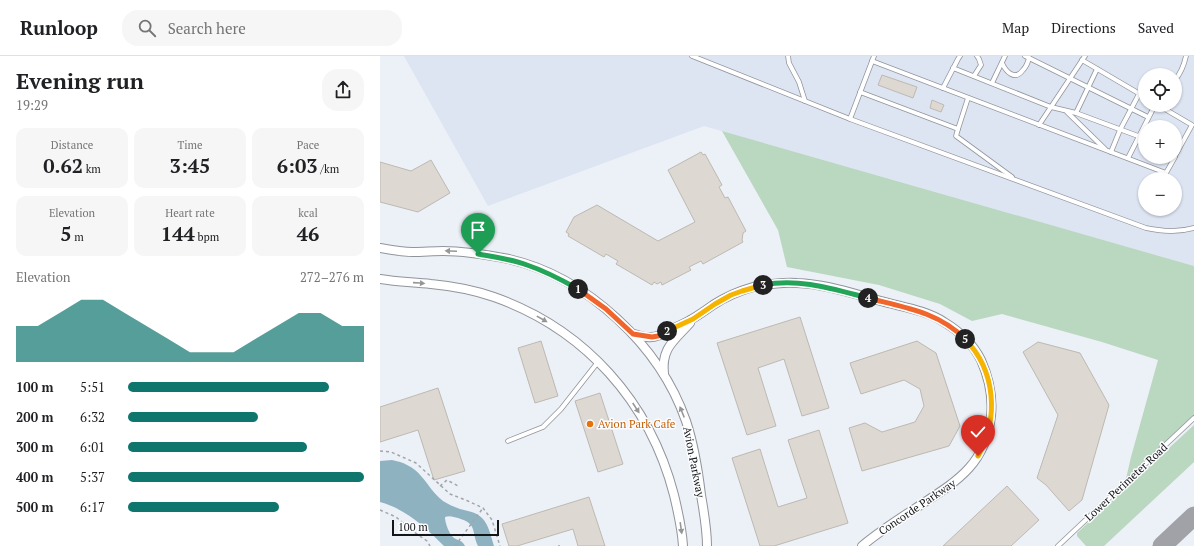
<!DOCTYPE html>
<html lang="en">
<head>
<meta charset="utf-8">
<style>
  body { margin:0; font-family:"PT Serif",serif; background:#f6f6f6; color:#202124; height:100vh; display:flex; flex-direction:column; font-size:15px; white-space:nowrap }
  * { box-sizing:border-box; margin:0 }
  p { font-size:13px; color:#757577 }
  .icon { flex:none; width:22px; height:22px; fill:none; stroke:currentColor; stroke-width:2; stroke-linecap:round; stroke-linejoin:round }
  .map { position:relative; flex:1; overflow:hidden }
  .drawer { display:flex; flex-direction:column; background:#fff; width:380px }
  .drawer>* { flex:none }
  .tools { position:absolute; left:758px; top:12px; display:grid; gap:8px }
  .tools a { display:grid; place-items:center; width:44px; height:44px; border-radius:50%; background:#fff; box-shadow:0 1px 3px #0004; font-size:20px }
  .scale { position:absolute; left:12px; bottom:10px; width:107px; box-sizing:border-box; padding-left:4px; border:2px solid #141517; border-top:0; font-size:11px; line-height:14px; white-space:nowrap; color:#141517; -webkit-text-stroke:3px #fcfdfe; paint-order:stroke }
  .pin { position:absolute; display:grid; place-items:center; width:34px; height:34px; color:#fff; margin:-41px -17px; border-radius:50% 50% 50% 0; rotate:-45deg; box-shadow:0 0 4px #0007 }
  .pin .icon { rotate:45deg }
  .km { position:absolute; width:20px; height:20px; margin:-10px; border-radius:50%; background:#222; color:#fff; font-size:11px; line-height:20px; text-align:center }
  .round { display:grid; place-items:center; flex:none; width:42px; height:42px; border-radius:16px; background:#f6f6f6 }
  .summary { display:flex; align-items:center; justify-content:space-between; height:68px; padding:0 16px }
  h1 { font-size:22px; font-weight:700; line-height:30px }
  .stats { display:grid; grid-template-columns:repeat(3,1fr); gap:6px; height:68px; padding:4px 16px }
  .stats div { display:grid; align-content:center; border-radius:10px; background:#f6f6f6; text-align:center }
  .stats b { font-size:20px; font-weight:700 }
  .stats small { font-size:11px; font-weight:400 }
  .stats p { font-size:11px }
  .chart { height:112px; padding:8px 16px }
  .chart p { display:flex; justify-content:space-between }
  .chart svg { width:100%; height:72px; margin-top:4px; fill:#0f766e; opacity:.7 }
  ul { padding:0 16px; list-style:none; font-size:13px }
  li { display:grid; grid-template-columns:64px 48px 1fr; align-items:center; height:30px }
  li i { height:10px; border-radius:5px; background:#0f766e }
  header { display:flex; align-items:center; gap:24px; box-sizing:border-box; height:56px; padding:0 20px; background:#fff; border-bottom:1px solid #e0e0e0 }
  header strong { font-size:19px }
  nav { display:flex; gap:22px; margin-inline-start:auto; font-size:14px }
  .search { width:280px; height:36px; background:#f6f6f6; display:flex; align-items:center; gap:10px; box-sizing:border-box; padding:0 14px; border-radius:16px; color:#757577; font-size:15px }
  main { display:flex; flex:1; min-height:0 }
  .map>svg:first-child { display:block }
</style>
</head>
<body>
<header>
<strong>Runloop</strong>
<div class="search"><svg class="icon" aria-label="search" viewBox="0 0 24 24"><circle cx="10" cy="10" r="6"/><path d="M15 15l6 6"/></svg>Search here</div>
<nav><a>Map</a><a>Directions</a><a>Saved</a></nav>
</header>
<main>
<section class="drawer">
<div class="summary"><div><h1>Evening run</h1><p>19:29</p></div><a class="round"><svg class="icon" aria-label="share" viewBox="0 0 24 24"><path d="M12 15V3M7 8l5-5 5 5M5 13v7h14v-7"/></svg></a></div>
<div class="stats">
<div><p>Distance</p><b>0.62<small> km</small></b></div>
<div><p>Time</p><b>3:45</b></div>
<div><p>Pace</p><b>6:03<small> /km</small></b></div>
</div>
<div class="stats">
<div><p>Elevation</p><b>5<small> m</small></b></div>
<div><p>Heart rate</p><b>144<small> bpm</small></b></div>
<div><p>kcal</p><b>46</b></div>
</div>
<div class="chart"><p><span>Elevation</span>272–276 m</p>
<svg viewBox="0 0 160 44" preserveAspectRatio="none"><path d="M0 44V22L10 22L20 14L30 6L40 6L50 14L60 22L70 30L80 38L90 38L100 38L110 30L120 22L130 14L140 14L150 22L160 22V44z"/></svg>
</div>
<ul>
<li><b>100 m</b>5:51<i style="width:85%"></i></li>
<li><b>200 m</b>6:32<i style="width:55%"></i></li>
<li><b>300 m</b>6:01<i style="width:76%"></i></li>
<li><b>400 m</b>5:37<i style="width:100%"></i></li>
<li><b>500 m</b>6:17<i style="width:64%"></i></li>
</ul>
</section>
<div class="map">
<svg width="814" height="490" viewBox="0 0 814 490">
  <rect width="100%" height="100%" fill="#ecf0f7"/>
  <path fill="#dde4f2" fill-rule="evenodd" d="M24,0H814V210L324,70L108,150ZM765,19H795V49H765ZM765,71H795V101H765ZM765,123H795V153H765Z"/>
  <g fill="#bad7c0">
    <polygon points="342,75 814,210 814,362 745,427 751,401 778,304 722,286 622,258 592,265 560,248 499,229 407,211 398,174"/>
    <polygon points="814,369 814,406 724,490 706,490 697,480 697,477"/>
  </g>
  <path fill="#8eb2c0" d="M12,404C23,406 34,411 41,420C49,429 53,437 63,445C68,448 74,451 80,453C88,455 96,456 102,462C109,469 111,481 114,490H98C91,475 98,468 78,462C74,461 70,459 65,461C65,467 69,478 74,482C79,485 82,484 85,490H64C46,472 26,453 0,446V405Z"/>
  <g fill="none" stroke-linecap="round" stroke-linejoin="round">
    <polyline stroke="#a0a2a8" stroke-width="19" points="782,490 814,460"/>
  </g>
  <g fill="#ddd9d2" stroke="#bdb9b2">
    <polygon points="502,19 537,31 533,42 498,29"/>
    <polygon points="552,44 564,49 561,56 550,52"/>
    <polygon points="321,96 323,99 325,98 342,129 339,131 345,142 348,141 366,175 363,177 362,184 363,186 323,208 321,205 309,211 311,214 282,229 281,226 277,228 274,226 272,229 236,208 238,205 226,198 224,201 188,180 189,178 186,176 194,161 217,149 278,185 315,166 288,114"/>
    <polygon points="51,104 70,137 38,156 0,146 0,106 31,115"/>
    <polygon points="420,261 449,352 422,360 404,303 378,312 396,370 367,379 337,287"/>
    <polygon points="161,285 178,340 155,347 138,292"/>
    <polygon points="537,285 556,297 580,370 569,390 482,415 469,372 485,367 502,376 535,366 544,350 540,333 524,324 481,338 470,307"/>
    <polygon points="658,286 700,297 729,349 702,444 689,455 666,429 657,422 678,359 643,296"/>
    <polygon points="58,332 85,415 54,424 38,374 0,386 0,351"/>
    <polygon points="220,337 243,408 218,416 195,345"/>
    <polygon points="439,374 468,467 394,490 380,490 352,402 380,393 398,451 427,442 408,384"/>
    <polygon points="627,430 659,464 631,490 563,490"/>
    <polygon points="209,441 225,490 198,490 193,473 137,490 129,490 122,468"/>
  </g>
  <g fill="none" stroke-linecap="round" stroke-linejoin="round">
    <g stroke="#91949b" stroke-width="5.5">
      <g id="service">
        <path d="M312,0L470,63L766,172C782,175 797,177 814,172"/>
        <polyline points="408,0 409,7 419,26 425,45"/>
        <polyline points="645,0 768,61"/>
        <polyline points="702,4 765,41"/>
        <polyline points="492,5 786,117 795,101"/>
        <path d="M622,7C626,16 635,25 643,14C646,11 648,6 649,2"/>
        <polyline points="573,12 671,51 696,57 758,80"/>
        <polyline points="594,20 601,9 599,3 597,0"/>
        <path d="M795,24C801,17 804,9 806,0"/>
        <polyline points="612,27 625,0"/>
        <polyline points="563,32 578,3 580,0"/>
        <polyline points="480,36 578,73 588,42"/>
        <polyline points="778,49 812,69 795,100"/>
        <polyline points="687,56 725,93"/>
        <polyline points="696,57 717,13"/>
        <polyline points="470,63 494,0"/>
        <polyline points="659,69 705,0"/>
        <polyline points="578,73 576,80 632,121"/>
        <polyline points="731,96 740,74 759,38 765,37"/>
        <polyline points="748,102 775,49"/>
        <polyline points="128,385 163,371 181,353 218,306"/>
        <polyline points="678,490 814,362"/>
      </g>
    </g>
    <g stroke="#91949b" stroke-width="10">
      <g id="minor">
        <path d="M0,192C11,194 22,196 33,196C43,196 53,195 63,195C86,195 108,199 129,203C207,221 280,290 306,365C314,389 318,414 321,439C324,456 327,473 327,490"/>
        <path d="M0,223C17,226 34,226 51,228C72,230 94,234 114,241C205,273 270,346 294,439C298,456 302,472 303,490"/>
        <path d="M253,278C259,279 265,282 271,281C279,281 286,276 292,273C299,270 306,267 312,263C319,259 326,254 333,249C345,241 359,235 373,231C388,228 403,226 417,227C446,228 474,238 501,245C522,251 546,254 564,266C579,275 593,288 601,304C609,322 613,341 611,360C606,407 579,424 542,448C522,461 501,474 482,490"/>
        <path d="M284,318C281,292 294,285 310,267"/>
      </g>
    </g>
    <g stroke="#a2a5aa" stroke-width="1.5" stroke-dasharray="3 3" stroke-linecap="butt">
      <polyline points="0,395 11,396 36,407 70,438 88,445 103,452 112,464 120,490"/>
      <polyline points="60,430 67,424 80,431"/>
      <polyline points="0,454 16,461 34,476 47,485 50,490"/>
      <polyline points="75,490 103,452"/>
      <polyline points="178,490 180,490"/>
    </g>
    <use href="#service" stroke="#fff" stroke-width="4"/>
    <use href="#minor" stroke="#fff" stroke-width="8"/>
  </g>
  <defs><path id="oneway-solid" d="M-6-.8H1V-3.2L6.5 0L1 3.2V.8H-6Z"/></defs>
  <g fill="#959697">
    <use href="#oneway-solid" transform="translate(71 195) rotate(-178)"/>
    <use href="#oneway-solid" transform="translate(39 227) rotate(4)"/>
    <use href="#oneway-solid" transform="translate(162 263) rotate(29)"/>
    <use href="#oneway-solid" transform="translate(256 352) rotate(57)"/>
    <use href="#oneway-solid" transform="translate(302 356) rotate(-112)"/>
    <use href="#oneway-solid" transform="translate(301 472) rotate(82)"/>
  </g>
  <g fill="none" stroke-linecap="round" stroke-linejoin="round">
    <g stroke="#fff" stroke-width="8">
      <path id="split-1" d="M98,198C115,201 131,203 147,209C165,215 182,224 198,233"/>
    </g>
    <g stroke="#fff" stroke-width="8">
      <polyline id="split-2" points="198,233 226,253 253,278 272,281 278,280 287,275"/>
    </g>
    <g stroke="#fff" stroke-width="8">
      <polyline id="split-3" points="287,275 313,263 335,248 351,239 362,235 383,229"/>
    </g>
    <g stroke="#fff" stroke-width="8">
      <path id="split-4" d="M383,229C420,222 453,233 488,242"/>
    </g>
    <g stroke="#fff" stroke-width="8">
      <path id="split-5" d="M488,242C523,251 559,256 585,283"/>
    </g>
    <g stroke="#fff" stroke-width="8">
      <path id="split-6" d="M585,283C616,315 619,362 598,400"/>
    </g>
    <use href="#split-1" stroke="#22a559" stroke-width="5"/>
    <use href="#split-2" stroke="#f0652b" stroke-width="5"/>
    <use href="#split-3" stroke="#f5b400" stroke-width="5"/>
    <use href="#split-4" stroke="#22a559" stroke-width="5"/>
    <use href="#split-5" stroke="#f0652b" stroke-width="5"/>
    <use href="#split-6" stroke="#f5b400" stroke-width="5"/>
  </g>
  <circle fill="#e8710a" stroke="#fcfdfe" stroke-width="1.5" cx="210" cy="368" r="4"/>
  <g text-anchor="middle" stroke-width="3" stroke-linejoin="round" paint-order="stroke">
    <g font-size="11" fill="#c56008" stroke="#fcfdfe" text-anchor="start">
      <text x="218" y="372">Avion Park Cafe</text>
    </g>
    <g font-size="11" fill="#141517" stroke="#fcfdfe">
      <text transform="translate(314 406) rotate(79)" y="4">Avion Parkway</text>
      <text transform="translate(746 426) rotate(-43)" y="4">Lower Perimeter Road</text>
      <text transform="translate(537 451) rotate(-34)" y="4">Concorde Parkway</text>
    </g>
  </g>
</svg>
<div class="tools">
<a><svg class="icon" aria-label="locate" viewBox="0 0 24 24"><circle cx="12" cy="12" r="6"/><path d="M12 2v4M12 18v4M2 12h4M18 12h4"/></svg></a>
<a>+</a>
<a>−</a>
</div>
<div class="scale">100 m</div>
<div class="pin" style="left:98px;top:198px;background:#1e9e55"><svg class="icon" aria-label="arrive" viewBox="0 0 24 24"><path d="M6 21V4h12l-3 4 3 4H6"/></svg></div>
<div class="pin" style="left:598px;top:400px;background:#d93025"><svg class="icon" aria-label="check" viewBox="0 0 24 24"><path d="M5 12l5 5 9-10"/></svg></div>
<b class="km" style="left:198px;top:233px">1</b>
<b class="km" style="left:287px;top:275px">2</b>
<b class="km" style="left:383px;top:229px">3</b>
<b class="km" style="left:488px;top:242px">4</b>
<b class="km" style="left:585px;top:283px">5</b>
</div>
</main>
</body>
</html>
